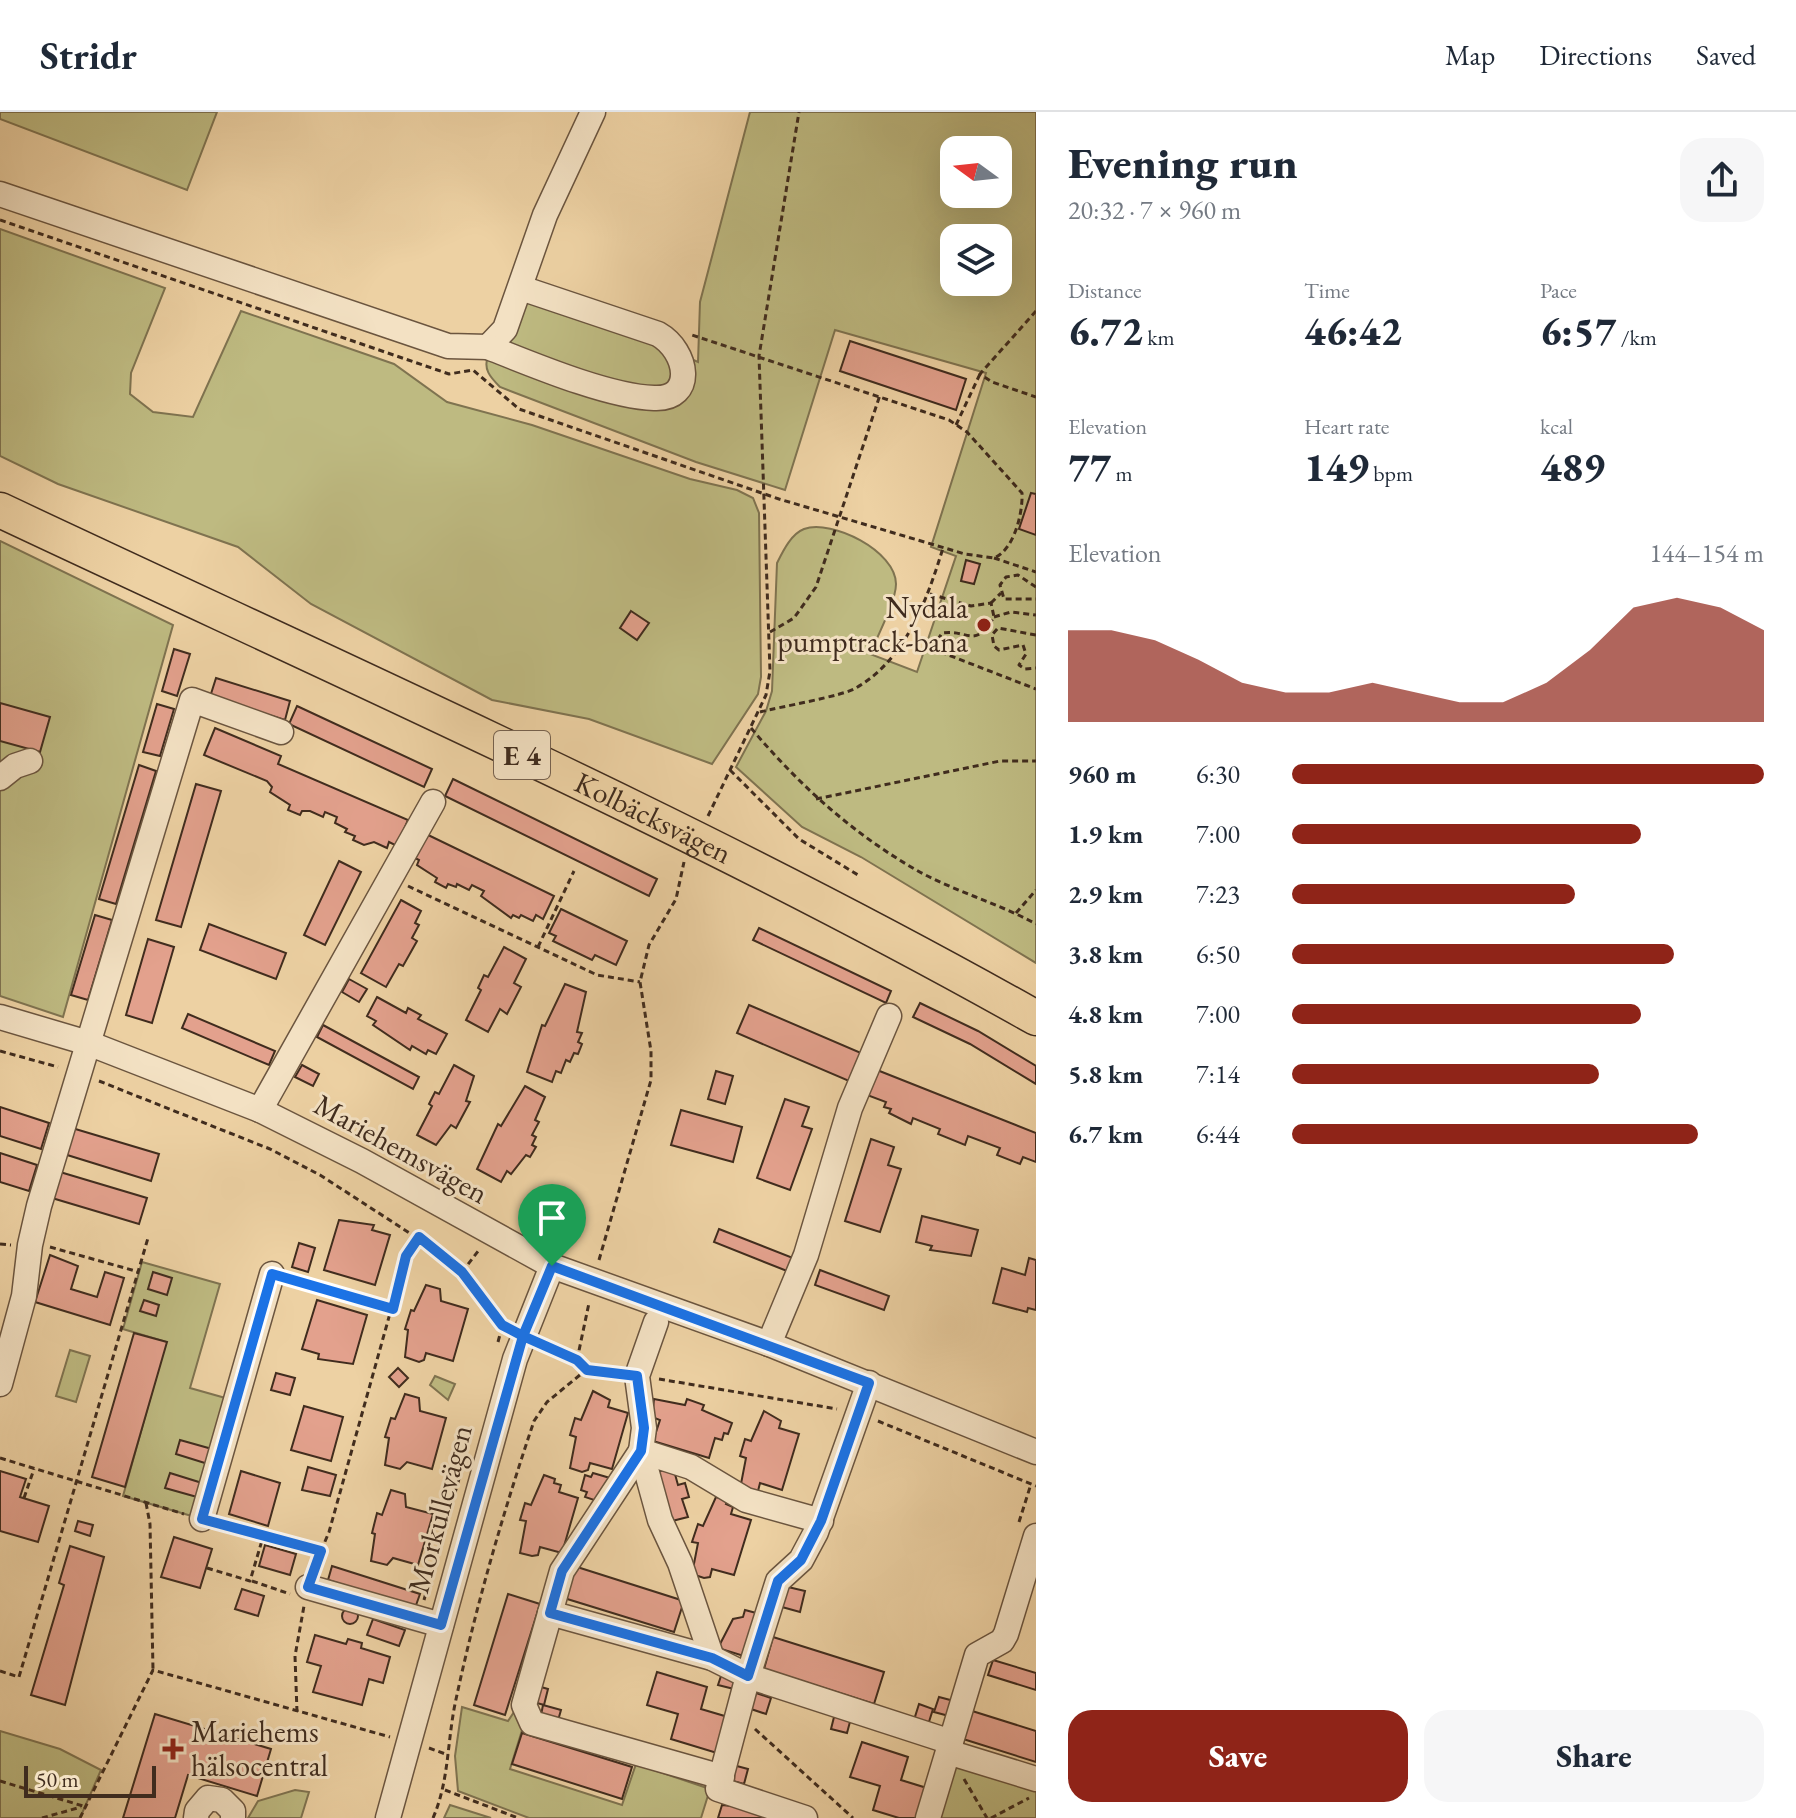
<!DOCTYPE html>
<html lang="en">
<head>
<meta charset="utf-8">
<style>
  body { margin:0; font-family:"EB Garamond",serif; background:#f6f6f7; color:#1f2937; height:100vh; display:flex; flex-direction:column; font-size:30px; white-space:nowrap }
  * { box-sizing:border-box; margin:0 }
  p { font-size:26px; color:#747a83 }
  .icon { flex:none; width:44px; height:44px; fill:none; stroke:currentColor; stroke-width:2; stroke-linecap:round; stroke-linejoin:round }
  .map { position:relative; flex:1; overflow:hidden }
  .panel { display:flex; flex-direction:column; background:#fff; width:760px }
  .panel>* { flex:none }
  .needle { width:52px; rotate:285deg }
  .buttons { position:absolute; left:940px; top:24px; display:grid; gap:16px }
  .buttons a { display:grid; place-items:center; width:72px; height:72px; border-radius:16px; background:#fff; box-shadow:0 8px 32px #0002; font-size:40px }
  .scale { position:absolute; left:24px; bottom:20px; width:132px; box-sizing:border-box; padding-left:8px; border:4px solid #402c1e; border-top:0; font-size:22px; line-height:28px; white-space:nowrap; color:#402c1e; -webkit-text-stroke:6px #f3e1c3; paint-order:stroke }
  .pin { position:absolute; display:grid; place-items:center; width:68px; height:68px; color:#fff; margin:-82px -34px; border-radius:50% 50% 50% 0; rotate:-45deg; box-shadow:0 0 8px #0007 }
  .pin .icon { rotate:45deg }
  .round { display:grid; place-items:center; flex:none; width:84px; height:84px; border-radius:24px; background:#f6f6f7 }
  .head { display:flex; align-items:center; justify-content:space-between; height:136px; padding:0 32px }
  h1 { font-size:44px; font-weight:800; line-height:60px }
  .figures { display:grid; grid-template-columns:repeat(3,1fr); gap:12px; height:136px; padding:8px 32px }
  .figures div { display:grid; align-content:center }
  .figures b { font-size:40px; font-weight:800 }
  .figures small { font-size:22px; font-weight:400 }
  .figures p { font-size:22px }
  .chart { height:224px; padding:16px 32px }
  .chart p { display:flex; justify-content:space-between }
  .chart svg { width:100%; height:144px; margin-top:8px; fill:#8f2418; opacity:.7 }
  .primary-button { display:flex; gap:16px; margin-top:auto; padding:16px 32px }
  .primary-button a { flex:1; height:92px; border-radius:24px; background:#8f2418; color:#fff; font-size:32px; font-weight:800; line-height:92px; text-align:center }
  .primary-button a+a { background:#f6f6f7; color:#1f2937 }
  ul { padding:0 32px; list-style:none; font-size:26px }
  li { display:grid; grid-template-columns:128px 96px 1fr; align-items:center; height:60px }
  li i { height:20px; border-radius:10px; background:#8f2418 }
  header { display:flex; align-items:center; gap:48px; box-sizing:border-box; height:112px; padding:0 40px; background:#fff; border-bottom:2px solid #e0e1e3 }
  header strong { font-size:38px }
  nav { display:flex; gap:44px; margin-inline-start:auto; font-size:28px }
  main { display:flex; flex:1; min-height:0 }
  .map>svg:first-child { display:block }
</style>
</head>
<body>
<header>
<strong>Stridr</strong>
<nav><a>Map</a><a>Directions</a><a>Saved</a></nav>
</header>
<main>
<div class="map">
<svg width="1036" height="1706" viewBox="0 0 1036 1706">
  <rect width="100%" height="100%" fill="#edd1a3"/>
  <filter id="stains"><feTurbulence type="fractalNoise" baseFrequency=".0025" numOctaves="4"/><feColorMatrix values="0 0 0 0 .2 0 0 0 0 .09 0 0 0 0 .02 0 0 0 .5 -.17"/></filter>
  <radialGradient id="worn" r=".72"><stop offset=".6" stop-color="#630" stop-opacity="0"/><stop offset="1" stop-color="#630" stop-opacity=".3"/></radialGradient>
  <g fill="#beba81" stroke="#7f7350" stroke-width="2" fill-rule="evenodd">
    <polygon points="0,0 217,0 187,78 0,7"/>
    <path d="M750,0H1036V851L861,745L802,715L736,655L766,599L772,579L777,451C783,439 791,422 804,417C832,407 896,439 896,472C896,489 877,525 870,542L917,560L956,444L931,435L986,261L835,218L785,378L696,350L500,275C490,265 483,257 488,244L525,186L612,213L698,250L700,190ZM954,38H998V82H954ZM954,126H998V170H954Z"/>
    <polygon points="0,117 165,176 131,261 130,282 153,300 193,305 241,199 394,252 447,290 532,313 690,367 737,378 753,386 759,401 761,565 758,582 712,652 589,607 492,588 311,492 238,435 58,372 0,344"/>
    <polygon points="0,429 173,513 63,905 0,884"/>
    <polygon points="142,1150 220,1172 190,1276 236,1289 202,1407 123,1384 166,1230 123,1217"/>
    <polygon points="70,1238 90,1244 76,1290 56,1284"/>
    <polygon points="435,1264 455,1272 448,1288 430,1273"/>
    <polygon points="462,1595 508,1609 516,1597 523,1615 510,1657 622,1693 636,1652 710,1677 701,1706 529,1706 458,1679 455,1644"/>
    <polygon points="0,1619 60,1637 101,1658 80,1706 0,1706"/>
    <polygon points="955,1641 1036,1667 1036,1706 934,1706"/>
    <polygon points="295,1678 309,1680 301,1706 248,1706 258,1689"/>
    <polygon points="450,1693 491,1706 444,1706"/>
  </g>
  <g fill="#e3a18d" stroke="#402c1e" stroke-width="2">
    <polygon points="850,229 966,267 956,298 840,259"/>
    <polygon points="1031,381 1036,382 1036,423 1019,417"/>
    <polygon points="966,448 980,452 974,472 961,469"/>
    <polygon points="631,499 649,511 637,528 620,516"/>
    <polygon points="174,537 190,542 177,584 162,579"/>
    <polygon points="216,566 290,589 285,608 210,585"/>
    <polygon points="0,591 50,605 40,640 0,629"/>
    <polygon points="157,592 174,597 160,644 143,640"/>
    <polygon points="297,594 432,657 424,675 289,612"/>
    <polygon points="215,616 281,644 278,652 408,708 397,734 389,730 387,736 374,730 364,733 353,728 355,724 345,720 347,717 335,711 337,705 325,700 323,705 310,699 302,699 300,703 288,698 290,693 270,680 272,675 267,669 204,643"/>
    <polygon points="139,653 156,659 116,792 99,787"/>
    <polygon points="453,667 657,767 649,784 445,684"/>
    <polygon points="196,672 221,679 181,815 156,808"/>
    <polygon points="424,721 554,784 543,807 536,803 533,809 521,803 519,806 513,803 511,806 481,784 484,779 472,773 469,778 457,772 456,775 448,772 446,776 435,770 437,766 417,753 419,748 413,745"/>
    <polygon points="339,749 361,760 325,833 304,823"/>
    <polygon points="401,788 421,799 415,811 419,813 412,826 417,829 403,854 399,852 386,875 361,861"/>
    <polygon points="561,797 627,829 616,853 595,843 592,848 553,829 556,824 549,821"/>
    <polygon points="95,803 112,808 88,888 71,883"/>
    <polygon points="209,812 286,841 276,867 200,838"/>
    <polygon points="759,816 891,879 886,891 753,828"/>
    <polygon points="148,827 174,835 152,911 126,903"/>
    <polygon points="504,835 526,847 514,871 521,875 507,902 500,897 488,920 466,908 481,878 478,876 484,863 488,865"/>
    <polygon points="349,867 367,877 359,890 342,880"/>
    <polygon points="565,872 586,880 577,920 582,921 578,930 582,932 578,942 574,941 570,950 566,948 561,961 556,959 552,970 527,960 542,913 545,914"/>
    <polygon points="377,885 406,901 408,896 421,903 418,907 447,922 436,942 428,938 426,942 412,934 410,938 373,913 376,909 367,904"/>
    <polygon points="920,891 978,919 1036,954 1036,972 970,932 913,905"/>
    <polygon points="749,893 861,941 849,969 737,921"/>
    <polygon points="188,902 275,939 269,953 182,916"/>
    <polygon points="323,913 419,965 413,977 317,925"/>
    <polygon points="302,953 319,962 313,974 295,965"/>
    <polygon points="454,953 474,964 466,989 470,990 456,1016 451,1013 436,1033 417,1023 432,994 429,992 435,980 439,982"/>
    <polygon points="877,958 1036,1021 1036,1050 1023,1045 1020,1052 997,1043 1000,1036 968,1024 965,1033 938,1022 940,1017 913,1006 911,1012 889,1001 891,997 884,995 886,990 867,983"/>
    <polygon points="716,959 733,964 725,992 708,987"/>
    <polygon points="525,974 545,985 535,1008 539,1010 532,1023 536,1025 532,1033 536,1035 530,1045 526,1043 511,1062 507,1059 501,1070 477,1057 498,1012 501,1014"/>
    <polygon points="785,987 809,995 802,1014 812,1017 790,1078 757,1066"/>
    <polygon points="0,995 49,1011 41,1037 0,1024"/>
    <polygon points="681,998 742,1015 733,1050 671,1033"/>
    <polygon points="72,1016 159,1042 151,1069 64,1042"/>
    <polygon points="871,1027 894,1035 888,1053 901,1057 880,1120 845,1109"/>
    <polygon points="0,1041 37,1053 29,1079 0,1070"/>
    <polygon points="60,1060 147,1086 139,1112 52,1086"/>
    <polygon points="922,1104 978,1118 971,1144 930,1138 932,1134 916,1130"/>
    <polygon points="339,1108 374,1113 372,1118 390,1123 375,1173 324,1158"/>
    <polygon points="719,1117 793,1146 787,1159 714,1130"/>
    <polygon points="299,1131 315,1136 308,1160 292,1155"/>
    <polygon points="50,1143 78,1154 71,1177 97,1185 105,1160 124,1166 110,1213 35,1190"/>
    <polygon points="1029,1146 1036,1148 1036,1198 1028,1196 1027,1200 993,1191 1002,1156 1025,1163"/>
    <polygon points="820,1158 889,1184 884,1198 815,1173"/>
    <polygon points="153,1160 172,1166 167,1183 148,1177"/>
    <polygon points="426,1173 440,1177 441,1189 468,1197 453,1249 426,1241 424,1248 419,1250 405,1245 408,1218 405,1217 411,1198 414,1199"/>
    <polygon points="144,1188 159,1193 156,1204 140,1199"/>
    <polygon points="317,1188 367,1203 353,1252 318,1247 319,1242 302,1237"/>
    <polygon points="134,1221 167,1230 125,1375 92,1365"/>
    <polygon points="398,1256 408,1266 399,1275 389,1265"/>
    <polygon points="276,1261 295,1266 290,1283 271,1278"/>
    <polygon points="593,1279 610,1288 608,1295 628,1301 612,1357 590,1351 588,1358 582,1360 570,1356 576,1325 570,1323 575,1306 581,1308"/>
    <polygon points="405,1282 419,1286 420,1299 446,1306 432,1357 407,1350 400,1357 385,1353 389,1326 385,1325 391,1306 395,1307"/>
    <polygon points="654,1287 685,1293 687,1287 704,1293 702,1298 732,1311 728,1322 724,1321 722,1328 715,1326 709,1346 653,1329 660,1308 652,1305"/>
    <polygon points="304,1294 343,1305 331,1349 291,1338"/>
    <polygon points="764,1299 781,1309 779,1316 799,1322 782,1378 760,1371 758,1379 752,1380 740,1377 746,1346 740,1344 745,1327 751,1329"/>
    <polygon points="180,1328 212,1337 208,1352 176,1342"/>
    <polygon points="308,1355 336,1363 330,1384 302,1378"/>
    <polygon points="673,1355 678,1373 685,1371 689,1385 682,1387 688,1405 672,1409 657,1360"/>
    <polygon points="0,1359 26,1367 20,1385 49,1394 38,1430 0,1419"/>
    <polygon points="241,1359 280,1371 268,1414 229,1402"/>
    <polygon points="170,1361 202,1371 197,1385 165,1376"/>
    <polygon points="593,1361 610,1366 603,1391 585,1385 587,1380 581,1378 585,1363 591,1365"/>
    <polygon points="544,1363 555,1367 554,1371 561,1373 559,1380 578,1386 562,1441 540,1435 538,1443 532,1444 520,1441 526,1409 520,1408 525,1391 531,1393"/>
    <polygon points="391,1378 405,1382 406,1395 433,1402 418,1453 393,1446 387,1453 371,1449 375,1422 372,1421 377,1401 382,1403"/>
    <polygon points="716,1385 728,1388 726,1392 733,1395 731,1402 751,1408 734,1463 712,1457 710,1465 704,1466 692,1462 698,1431 692,1430 698,1412 703,1414"/>
    <polygon points="78,1409 93,1413 90,1424 75,1419"/>
    <polygon points="174,1425 212,1437 200,1476 161,1465"/>
    <polygon points="265,1433 296,1442 290,1463 259,1454"/>
    <polygon points="70,1434 104,1445 65,1593 31,1583 64,1473 59,1471"/>
    <polygon points="332,1454 420,1482 415,1496 328,1468"/>
    <polygon points="574,1454 684,1489 674,1520 564,1486"/>
    <polygon points="788,1475 805,1479 800,1500 782,1495"/>
    <polygon points="242,1477 264,1484 258,1504 235,1497"/>
    <polygon points="508,1482 540,1492 505,1603 474,1593"/>
    <circle cx="350" cy="1504" r="8"/>
    <polygon points="745,1498 760,1502 747,1545 718,1536 733,1507 743,1505"/>
    <polygon points="373,1507 405,1518 399,1534 367,1523"/>
    <polygon points="315,1523 346,1532 348,1527 362,1531 361,1536 390,1545 383,1571 369,1567 362,1593 313,1580 321,1554 307,1550"/>
    <polygon points="773,1525 884,1560 874,1592 764,1557"/>
    <polygon points="993,1548 1036,1561 1036,1578 988,1563"/>
    <polygon points="723,1558 738,1563 734,1577 718,1573"/>
    <polygon points="657,1560 707,1575 701,1597 728,1605 717,1641 671,1627 678,1602 647,1593"/>
    <polygon points="534,1573 548,1577 544,1593 530,1589"/>
    <polygon points="756,1581 771,1586 766,1602 751,1597"/>
    <polygon points="939,1585 954,1589 949,1604 934,1600"/>
    <polygon points="919,1592 933,1597 928,1613 914,1608"/>
    <polygon points="543,1593 561,1598 557,1612 540,1608"/>
    <polygon points="969,1598 1036,1619 1036,1650 960,1626"/>
    <polygon points="835,1601 851,1606 847,1621 831,1617"/>
    <polygon points="155,1602 271,1637 257,1684 188,1663 175,1706 123,1706"/>
    <polygon points="522,1621 632,1655 622,1687 512,1652"/>
    <polygon points="862,1630 908,1645 901,1668 930,1677 920,1706 899,1706 873,1698 880,1674 850,1665"/>
    <polygon points="733,1653 748,1657 744,1672 729,1668"/>
    <polygon points="722,1693 732,1694 769,1706 718,1706"/>
  </g>
  <g fill="none" stroke-linecap="round" stroke-linejoin="round">
    <g stroke="#6b553f" stroke-width="27">
      <g id="minor">
        <polyline points="0,82 448,234 488,235 505,217 545,103 593,0"/>
        <path d="M488,235C531,252 609,285 654,286C696,288 688,239 658,222L521,176"/>
        <polyline points="0,666 15,654 30,649"/>
        <polyline points="0,905 88,931 260,998 362,1049 552,1154 769,1232 1036,1340"/>
        <polyline points="260,998 433,690"/>
        <polyline points="656,1210 637,1264 644,1316 641,1339 660,1408 680,1451 712,1546"/>
        <polyline points="769,1232 806,1143 850,996 889,904"/>
        <polyline points="0,1272 24,1184 30,1133 39,1094 192,588 281,620"/>
        <polyline points="202,1407 272,1162"/>
        <polyline points="308,1475 441,1513"/>
        <polyline points="550,1501 712,1546 748,1564 951,1630"/>
        <polyline points="948,1640 1036,1667"/>
        <polyline points="722,1665 532,1611 524,1593 562,1459 641,1339 691,1355 746,1388 821,1409"/>
        <polyline points="196,1706 197,1699 208,1686 222,1688 233,1699 233,1706"/>
        <polyline points="388,1706 515,1247 552,1154"/>
        <polyline points="805,1706 718,1677 748,1564 778,1469 801,1448 816,1420 869,1271"/>
        <polyline points="928,1706 977,1543 1002,1529 1006,1522 1036,1424"/>
      </g>
    </g>
    <g stroke="#402c1e" stroke-width="37">
      <g id="highway">
        <path id="s1" d="M0,398C348,562 701,717 1036,906"/>
      </g>
    </g>
    <g stroke="#402c1e" stroke-width="3" stroke-dasharray="6 4" stroke-linecap="butt">
      <path d="M0,108L449,262L473,258L519,297L779,387L965,442L994,446C1014,438 1023,401 1022,381L967,320L949,308L689,222"/>
      <polyline points="1036,199 980,262 992,270 1036,285"/>
      <polyline points="956,313 980,262"/>
      <polyline points="994,446 1036,460"/>
      <polyline points="1036,475 1018,463 1006,465 1000,473 1004,487 1036,487"/>
      <path d="M930,482L971,494L991,491L994,505C974,538 969,517 942,521L937,529L938,539L1036,577"/>
      <polyline points="991,491 1001,481"/>
      <polyline points="994,505 1011,500 1036,503"/>
      <polyline points="770,520 794,506 816,475 880,283"/>
      <polyline points="1036,523 998,516 992,523 994,534 999,538 1023,533 1026,542 1019,553 1025,557 1036,556"/>
      <path d="M760,600C779,595 843,584 856,576C906,547 927,488 943,436"/>
      <path d="M751,616C799,673 853,722 918,759C956,780 998,791 1036,812"/>
      <polyline points="730,658 799,727 858,763"/>
      <polyline points="816,687 1000,649 1036,649"/>
      <polyline points="708,704 766,583 770,559 759,244 799,0"/>
      <polyline points="408,774 597,863 640,870"/>
      <polyline points="1016,801 1036,778"/>
      <polyline points="538,835 574,759"/>
      <polyline points="0,939 58,955"/>
      <polyline points="99,969 270,1037 320,1063 445,1144 507,1215"/>
      <polyline points="0,1132 11,1133"/>
      <polyline points="50,1135 139,1160"/>
      <polyline points="599,1148 651,968 651,939 640,870 649,833 676,787 684,750"/>
      <polyline points="462,1160 479,1138"/>
      <polyline points="291,1167 391,1196"/>
      <polyline points="498,1230 502,1215"/>
      <path d="M542,1233C571,1246 585,1257 616,1261"/>
      <polyline points="577,1248 589,1191"/>
      <polyline points="659,1267 837,1297"/>
      <polyline points="878,1309 1036,1374"/>
      <polyline points="0,1346 184,1402"/>
      <polyline points="24,1386 34,1357"/>
      <polyline points="146,1391 150,1412 153,1558"/>
      <polyline points="1019,1410 1031,1372"/>
      <polyline points="222,1413 321,1439 314,1456"/>
      <polyline points="321,1439 329,1420 406,1144 419,1125"/>
      <polyline points="207,1456 250,1469 263,1425"/>
      <polyline points="252,1469 290,1482"/>
      <polyline points="424,1488 463,1353"/>
      <polyline points="0,1559 19,1565 148,1126"/>
      <polyline points="297,1600 295,1544 304,1494"/>
      <polyline points="755,1617 853,1706"/>
      <polyline points="429,1636 448,1643"/>
      <polyline points="964,1667 987,1706"/>
      <polyline points="0,1669 83,1694"/>
      <polyline points="445,1678 518,1706"/>
      <polyline points="42,1706 81,1695"/>
      <polyline points="80,1706 153,1558 390,1625"/>
      <path d="M433,1706C449,1669 447,1632 455,1592C475,1497 503,1401 534,1309L547,1290L586,1258"/>
      <polyline points="991,1706 1029,1686"/>
    </g>
    <use href="#minor" stroke="#f3e1c3" stroke-width="24"/>
    <use href="#highway" stroke="#edd1a3" stroke-width="34"/>
  </g>
  <g fill="none" stroke-linecap="round" stroke-linejoin="round">
    <g stroke="#fff" stroke-width="16">
      <polyline id="route" points="552,1154 523,1224 502,1213 462,1160 419,1125 406,1144 393,1197 272,1162 202,1407 321,1439 308,1475 441,1513 523,1224 577,1248 587,1258 637,1264 644,1316 641,1339 562,1459 550,1501 712,1546 748,1564 778,1469 801,1448 821,1409 869,1271 552,1154"/>
    </g>
    <use href="#route" stroke="#1a73e8" stroke-width="10"/>
  </g>
  <g fill="#8f2418" stroke="#f3e1c3" stroke-width="3">
    <circle cx="984" cy="513" r="8"/>
    <path d="M169 1625h8v8h8v8h-8v8h-8v-8h-8v-8h8z"/>
  </g>
  <g text-anchor="middle" stroke-width="6" stroke-linejoin="round" paint-order="stroke">
    <rect fill="#f3e1c3" stroke="#766250" stroke-width="2" x="494" y="619" width="56" height="48" rx="6"/>
    <g font-size="28" font-weight="bold" fill="#402c1e">
      <text x="522" y="653">E 4</text>
    </g>
    <g font-size="30" fill="#402c1e" stroke="#f3e1c3" text-anchor="end">
      <text x="968" y="506">Nydala<tspan x="968" dy="34">pumptrack-bana</tspan></text>
      <text x="191" y="1630" text-anchor="start">Mariehems<tspan x="191" dy="34">hälsocentral</tspan></text>
    </g>
    <g font-size="30" fill="#402c1e" stroke="#f3e1c3">
      <text dy="10" stroke="none"><textPath href="#s1" startOffset="722">Kolbäcksvägen</textPath></text>
      <text transform="translate(401 1037) rotate(29)" y="10">Mariehemsvägen</text>
      <text transform="translate(440 1397) rotate(-75)" y="10">Morkullevägen</text>
    </g>
  </g>
  <rect width="100%" height="100%" filter="url(#stains)"/>
  <rect width="100%" height="100%" fill="url(#worn)"/>
</svg>
<div class="buttons">
<a><svg class="needle" viewBox="-14 -14 28 28"><path d="M0-13l5 13h-10z" fill="#e53935"/><path d="M0 13l5-13h-10z" fill="#747a83"/></svg></a>
<a><svg class="icon" aria-label="layers" viewBox="0 0 24 24"><path d="M12 4l9 5-9 5-9-5zM3 14l9 5 9-5"/></svg></a>
</div>
<div class="scale">50 m</div>
<div class="pin" style="left:552px;top:1154px;background:#1e9e55"><svg class="icon" aria-label="arrive" viewBox="0 0 24 24"><path d="M6 21V4h12l-3 4 3 4H6"/></svg></div>
</div>
<section class="panel">
<div class="head"><div><h1>Evening run</h1><p>20:32 · 7 × 960 m</p></div><a class="round"><svg class="icon" aria-label="share" viewBox="0 0 24 24"><path d="M12 15V3M7 8l5-5 5 5M5 13v7h14v-7"/></svg></a></div>
<div class="figures">
<div><p>Distance</p><b>6.72<small> km</small></b></div>
<div><p>Time</p><b>46:42</b></div>
<div><p>Pace</p><b>6:57<small> /km</small></b></div>
</div>
<div class="figures">
<div><p>Elevation</p><b>77<small> m</small></b></div>
<div><p>Heart rate</p><b>149<small> bpm</small></b></div>
<div><p>kcal</p><b>489</b></div>
</div>
<div class="chart"><p><span>Elevation</span>144–154 m</p>
<svg viewBox="0 0 160 44" preserveAspectRatio="none"><path d="M0 44V16L10 16L20 19L30 25L40 32L50 35L60 35L70 32L80 35L90 38L100 38L110 32L120 22L130 9L140 6L150 9L160 16V44z"/></svg>
</div>
<ul>
<li><b>960 m</b>6:30<i style="width:100%"></i></li>
<li><b>1.9 km</b>7:00<i style="width:74%"></i></li>
<li><b>2.9 km</b>7:23<i style="width:60%"></i></li>
<li><b>3.8 km</b>6:50<i style="width:81%"></i></li>
<li><b>4.8 km</b>7:00<i style="width:74%"></i></li>
<li><b>5.8 km</b>7:14<i style="width:65%"></i></li>
<li><b>6.7 km</b>6:44<i style="width:86%"></i></li>
</ul>
<div class="primary-button"><a>Save</a><a>Share</a></div>
</section>
</main>
</body>
</html>
